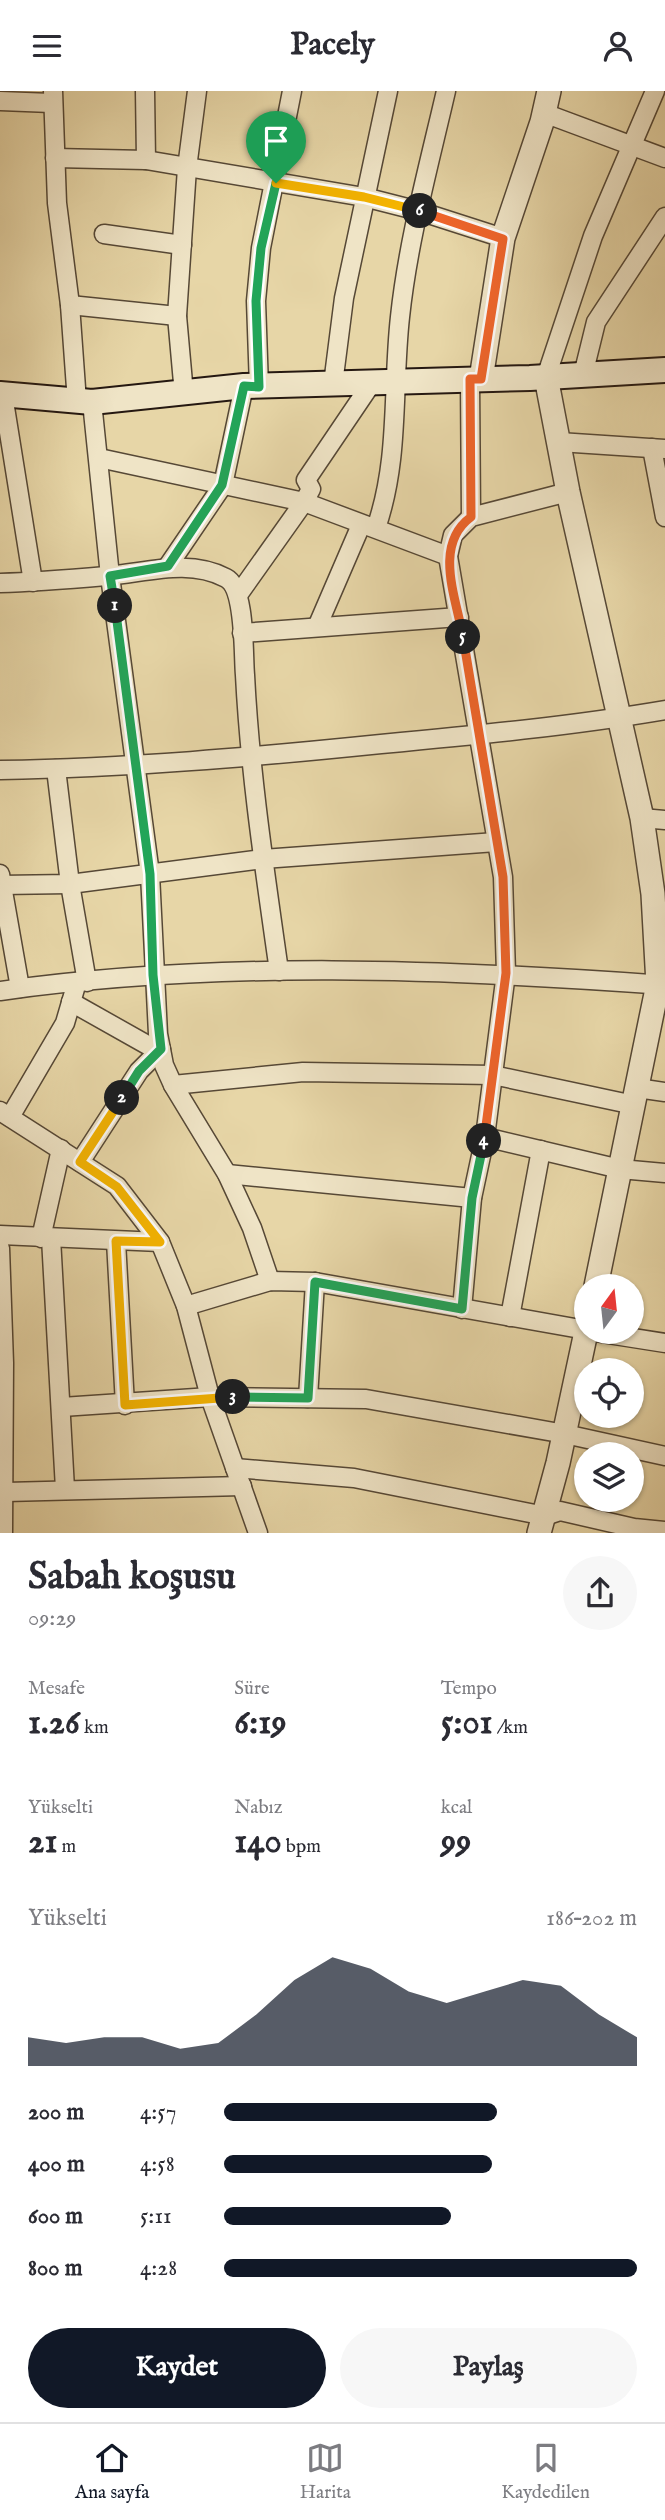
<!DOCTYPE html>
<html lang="tr">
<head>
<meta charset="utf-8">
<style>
  body { margin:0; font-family:"IM FELL English",serif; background:#f7f7f7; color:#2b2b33; height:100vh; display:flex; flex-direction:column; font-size:26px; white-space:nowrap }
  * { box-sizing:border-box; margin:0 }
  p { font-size:23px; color:#7c7c81 }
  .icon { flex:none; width:38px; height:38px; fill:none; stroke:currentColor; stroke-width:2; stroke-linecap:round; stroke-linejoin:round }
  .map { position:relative; height:1442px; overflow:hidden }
  .sheet { display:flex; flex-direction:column; background:#fff; flex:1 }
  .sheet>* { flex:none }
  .needle { width:46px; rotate:15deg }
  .tools { position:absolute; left:574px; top:1183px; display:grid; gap:14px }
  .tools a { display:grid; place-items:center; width:70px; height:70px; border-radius:50%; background:#fff; box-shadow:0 2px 5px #0004; font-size:35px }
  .pin { position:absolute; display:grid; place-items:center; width:60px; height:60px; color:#fff; margin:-72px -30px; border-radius:50% 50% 50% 0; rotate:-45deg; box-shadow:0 0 7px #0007 }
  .pin .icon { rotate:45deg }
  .km { position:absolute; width:35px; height:35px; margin:-18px; border-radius:50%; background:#222; color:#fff; font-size:19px; line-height:35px; text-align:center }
  .round { display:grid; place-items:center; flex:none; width:74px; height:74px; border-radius:37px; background:#f7f7f7 }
  .overview { display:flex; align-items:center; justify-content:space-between; height:119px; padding:0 28px }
  h1 { font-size:38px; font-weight:700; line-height:52px }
  .metrics { display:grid; grid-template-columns:repeat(3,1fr); gap:10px; height:119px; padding:7px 28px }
  .metrics div { display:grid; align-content:center }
  .metrics b { font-size:35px; font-weight:700 }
  .metrics small { font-size:19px; font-weight:400 }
  .metrics p { font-size:19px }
  .chart { height:196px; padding:14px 28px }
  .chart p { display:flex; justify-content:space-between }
  .chart svg { width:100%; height:126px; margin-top:7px; fill:#111827; opacity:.7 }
  .button { display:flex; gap:14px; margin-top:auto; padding:14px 28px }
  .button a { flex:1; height:80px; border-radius:42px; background:#111827; color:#fff; font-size:28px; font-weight:700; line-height:80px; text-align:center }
  .button a+a { background:#f7f7f7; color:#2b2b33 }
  ul { padding:0 28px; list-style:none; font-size:23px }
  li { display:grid; grid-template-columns:112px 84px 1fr; align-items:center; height:52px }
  li i { height:18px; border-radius:9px; background:#111827 }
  header { display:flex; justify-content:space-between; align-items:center; height:91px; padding:0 28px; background:#fff; font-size:32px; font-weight:700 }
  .menu { display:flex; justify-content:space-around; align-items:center; height:98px; border-top:2px solid #e1e1e2; background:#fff; font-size:19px; color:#7c7c81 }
  .menu a { display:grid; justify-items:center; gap:4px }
  .menu .selected { color:#111827 }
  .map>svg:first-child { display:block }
</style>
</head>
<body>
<header><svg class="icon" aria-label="menu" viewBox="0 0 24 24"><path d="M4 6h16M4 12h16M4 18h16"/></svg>Pacely<svg class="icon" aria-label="person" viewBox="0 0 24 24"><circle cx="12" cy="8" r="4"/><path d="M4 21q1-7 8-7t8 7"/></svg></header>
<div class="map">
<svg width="665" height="1442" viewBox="0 0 665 1442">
  <rect width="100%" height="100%" fill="#e7d6a7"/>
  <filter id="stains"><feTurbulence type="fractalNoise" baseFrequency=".00286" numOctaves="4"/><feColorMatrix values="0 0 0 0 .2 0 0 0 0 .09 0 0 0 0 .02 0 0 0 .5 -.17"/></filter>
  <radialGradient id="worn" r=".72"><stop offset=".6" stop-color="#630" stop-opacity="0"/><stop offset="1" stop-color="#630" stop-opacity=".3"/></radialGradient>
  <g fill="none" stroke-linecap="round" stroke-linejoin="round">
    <g stroke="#564836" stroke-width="21">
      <g id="minor">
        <polyline points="53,0 57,112 70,214 77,311"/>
        <polyline points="145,0 146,69"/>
        <polyline points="0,10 51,12"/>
        <polyline points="544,22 665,67"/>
        <polyline points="55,67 146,69 364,106 419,120 503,147"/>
        <polyline points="104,143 182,154"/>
        <polyline points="70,214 177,225"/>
        <polyline points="583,284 596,231 665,126"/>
        <polyline points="546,286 593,145 655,0"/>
        <polyline points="470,288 471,426"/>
        <polyline points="333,293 344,207 388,0"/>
        <polyline points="259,296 256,210 261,157 292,0"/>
        <polyline points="184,303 177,225 187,77 197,0"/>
        <polyline points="3,304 33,491"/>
        <polyline points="92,311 110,485 150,783 158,943 164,974 173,994 227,1083 252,1137 270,1190"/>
        <polyline points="559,351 665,358"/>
        <polyline points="652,357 665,426"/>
        <polyline points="99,367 304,411 448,465"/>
        <path d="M376,437C400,368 392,298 400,226C408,150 429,74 446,0"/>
        <polyline points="168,475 223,394 244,295"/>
        <path d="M0,492C35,491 71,488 106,485C146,482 188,467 226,487C246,497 243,563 245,584C250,683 265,781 279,880"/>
        <polyline points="238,504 304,411 311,398 306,389 371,293"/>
        <polyline points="317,536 361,434"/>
        <polyline points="242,542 459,526"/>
        <polyline points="56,678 70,793 87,891"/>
        <path d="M0,679C128,677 254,666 381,653C476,644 571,635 665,619"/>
        <polyline points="642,727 665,729"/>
        <polyline points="0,783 20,897"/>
        <polyline points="0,794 70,793 263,768 496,751"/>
        <path d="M0,900C220,869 444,878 665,894"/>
        <polyline points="71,911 158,960"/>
        <polyline points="173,994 303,981 493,984 634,1014"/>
        <polyline points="637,997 665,1001"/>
        <polyline points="0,1020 117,1095 160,1151 186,1215 210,1306 258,1442"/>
        <polyline points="10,1026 65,932 77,891"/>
        <polyline points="485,1046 620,1078 665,1082"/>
        <polyline points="80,1071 139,980 161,958"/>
        <polyline points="227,1083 472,1107"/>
        <polyline points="0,1144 160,1151"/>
        <polyline points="41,1147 61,1058"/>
        <polyline points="51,1147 65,1398"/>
        <polyline points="116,1150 125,1314"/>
        <polyline points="0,1157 4,1272 3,1442"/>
        <polyline points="186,1215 270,1190 315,1191 586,1239"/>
        <polyline points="462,1218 472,1107 485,1046 506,882 503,786 448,465 453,444 471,426 568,401"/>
        <polyline points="510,1226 541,1059"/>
        <polyline points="595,1241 665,1252"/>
        <polyline points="308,1307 315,1191"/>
        <polyline points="62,1316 210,1306 366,1308 565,1343 665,1365"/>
        <polyline points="235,1377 354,1387 545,1425 560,1420 634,1437 665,1440"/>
        <polyline points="6,1401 242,1395"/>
      </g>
    </g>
    <g stroke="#564836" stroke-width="26">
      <g id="tertiary">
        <polyline points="546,286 568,401 642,727 653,803 658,893 596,1195"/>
        <polyline points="481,288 503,147 542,31 549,0"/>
        <polyline points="539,1442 558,1372 586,1241"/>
      </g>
    </g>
    <g stroke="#251811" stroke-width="28">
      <polyline id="secondary" points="0,303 92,311 244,295 530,287 665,279"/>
    </g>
    <use href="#minor" stroke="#efe4c6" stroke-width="18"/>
    <use href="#tertiary" stroke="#efe4c6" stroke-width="23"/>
    <use href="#secondary" stroke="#efe4c6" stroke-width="24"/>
  </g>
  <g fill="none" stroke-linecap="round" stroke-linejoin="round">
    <g stroke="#fff" stroke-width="14">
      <polyline id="split-1" points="115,515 110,485 168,475 222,394 244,295 259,296 256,210 261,157 276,92"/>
    </g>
    <g stroke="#fff" stroke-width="14">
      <polyline id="split-2" points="115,515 150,783 153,884 161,958 139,980 122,1007"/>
    </g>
    <g stroke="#fff" stroke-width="14">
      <polyline id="split-3" points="122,1007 80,1071 117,1096 160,1151 116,1150 125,1314 233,1306"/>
    </g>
    <g stroke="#fff" stroke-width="14">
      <polyline id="split-4" points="233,1306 308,1307 315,1191 462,1218 472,1107 484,1050"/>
    </g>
    <g stroke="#fff" stroke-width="14">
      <polyline id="split-5" points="463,546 503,786 506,882 484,1050"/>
    </g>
    <g stroke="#fff" stroke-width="14">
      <path id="split-6" d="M420,120L503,148L481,288H470L471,426C433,454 456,506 463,546"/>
    </g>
    <g stroke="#fff" stroke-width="14">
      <polyline id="split-7" points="276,92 364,106 420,120"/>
    </g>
    <use href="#split-1" stroke="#22a559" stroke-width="9"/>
    <use href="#split-2" stroke="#22a559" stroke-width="9"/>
    <use href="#split-3" stroke="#f5b400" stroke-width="9"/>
    <use href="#split-4" stroke="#22a559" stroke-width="9"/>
    <use href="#split-5" stroke="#f0652b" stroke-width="9"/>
    <use href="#split-6" stroke="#f0652b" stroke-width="9"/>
    <use href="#split-7" stroke="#f5b400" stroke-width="9"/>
  </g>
  <rect width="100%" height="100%" filter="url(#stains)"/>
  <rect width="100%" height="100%" fill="url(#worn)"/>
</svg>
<div class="tools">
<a><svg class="needle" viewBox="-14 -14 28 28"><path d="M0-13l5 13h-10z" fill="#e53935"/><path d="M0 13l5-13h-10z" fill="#7c7c81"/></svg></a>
<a><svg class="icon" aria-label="locate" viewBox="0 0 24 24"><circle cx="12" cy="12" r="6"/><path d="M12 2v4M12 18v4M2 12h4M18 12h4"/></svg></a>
<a><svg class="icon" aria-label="layers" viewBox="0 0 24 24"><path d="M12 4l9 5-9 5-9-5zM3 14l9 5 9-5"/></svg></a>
</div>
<div class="pin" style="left:276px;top:92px;background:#1e9e55"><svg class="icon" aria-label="arrive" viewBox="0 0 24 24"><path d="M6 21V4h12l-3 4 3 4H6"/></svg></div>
<b class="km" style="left:115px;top:515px">1</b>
<b class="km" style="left:122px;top:1007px">2</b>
<b class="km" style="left:233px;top:1306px">3</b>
<b class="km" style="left:484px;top:1050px">4</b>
<b class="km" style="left:463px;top:546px">5</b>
<b class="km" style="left:420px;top:120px">6</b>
</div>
<section class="sheet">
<div class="overview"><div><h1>Sabah koşusu</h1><p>09:29</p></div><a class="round"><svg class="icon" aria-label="share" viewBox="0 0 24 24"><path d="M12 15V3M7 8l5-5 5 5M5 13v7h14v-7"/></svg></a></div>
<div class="metrics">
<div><p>Mesafe</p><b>1.26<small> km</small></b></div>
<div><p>Süre</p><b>6:19</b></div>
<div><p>Tempo</p><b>5:01<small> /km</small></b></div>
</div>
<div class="metrics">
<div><p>Yükselti</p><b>21<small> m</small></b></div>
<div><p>Nabız</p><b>140<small> bpm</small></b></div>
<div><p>kcal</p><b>99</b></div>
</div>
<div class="chart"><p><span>Yükselti</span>186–202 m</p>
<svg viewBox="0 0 160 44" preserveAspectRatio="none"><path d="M0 44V34L10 36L20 34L30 34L40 38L50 36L60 26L70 14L80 6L90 10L100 18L110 22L120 18L130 14L140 16L150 26L160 34V44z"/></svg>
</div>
<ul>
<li><b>200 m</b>4:57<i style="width:66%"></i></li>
<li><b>400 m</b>4:58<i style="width:65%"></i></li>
<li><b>600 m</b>5:11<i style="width:55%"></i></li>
<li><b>800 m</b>4:28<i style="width:100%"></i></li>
</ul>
<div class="button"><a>Kaydet</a><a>Paylaş</a></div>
</section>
<nav class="menu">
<a class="selected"><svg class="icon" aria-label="home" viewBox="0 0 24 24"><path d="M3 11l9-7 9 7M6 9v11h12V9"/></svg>Ana sayfa</a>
<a><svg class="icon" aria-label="map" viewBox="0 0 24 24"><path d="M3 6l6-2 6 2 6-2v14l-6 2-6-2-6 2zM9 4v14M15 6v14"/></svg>Harita</a>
<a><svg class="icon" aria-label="saved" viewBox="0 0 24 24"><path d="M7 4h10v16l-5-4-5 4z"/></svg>Kaydedilen</a>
</nav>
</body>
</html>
